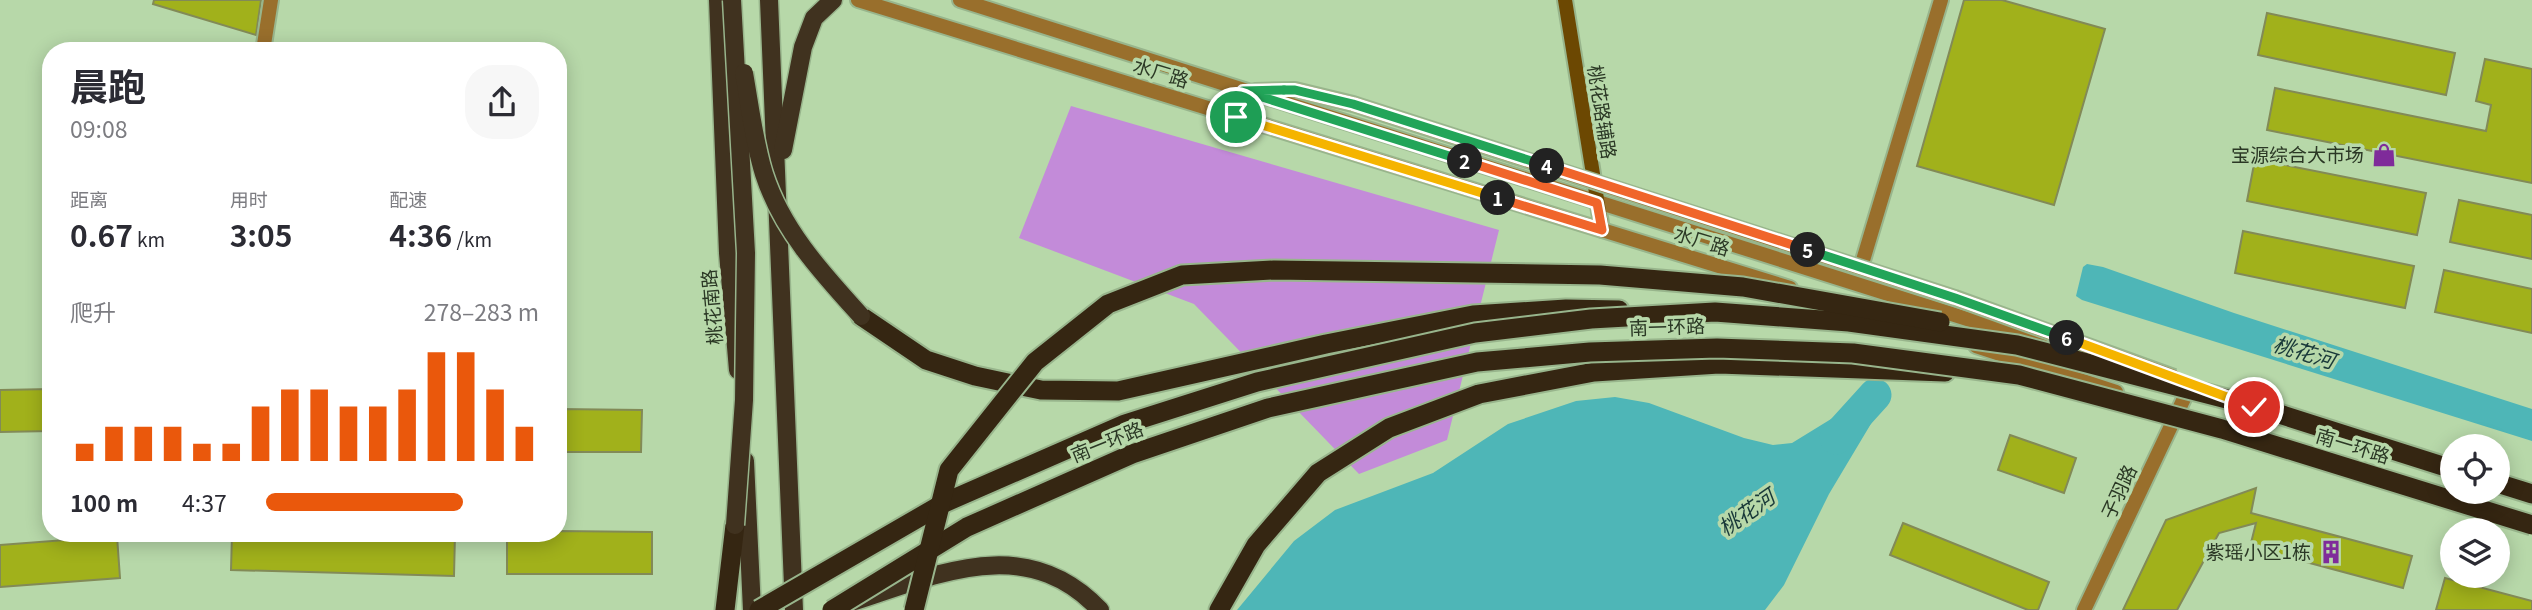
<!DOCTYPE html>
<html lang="zh">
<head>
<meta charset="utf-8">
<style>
  body { margin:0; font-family:Georgia,"Noto Sans SC",serif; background:#f7f7f7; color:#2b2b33; height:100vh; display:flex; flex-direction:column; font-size:26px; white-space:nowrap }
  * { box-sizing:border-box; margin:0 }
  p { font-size:23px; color:#7c7c81 }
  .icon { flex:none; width:38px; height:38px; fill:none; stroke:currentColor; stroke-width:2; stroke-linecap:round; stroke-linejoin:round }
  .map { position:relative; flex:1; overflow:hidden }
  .sheet { position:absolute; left:42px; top:42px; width:525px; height:500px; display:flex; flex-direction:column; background:#fff; border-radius:28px; box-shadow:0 4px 18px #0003 }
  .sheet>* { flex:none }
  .fabs { position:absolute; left:2440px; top:434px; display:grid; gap:14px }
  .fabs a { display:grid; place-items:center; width:70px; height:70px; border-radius:50%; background:#fff; box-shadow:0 4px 18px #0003; font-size:35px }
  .pin { position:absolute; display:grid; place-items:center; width:60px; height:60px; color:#fff; margin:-30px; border:4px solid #fff; border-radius:50%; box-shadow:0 2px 7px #0007 }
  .km { position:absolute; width:35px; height:35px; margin:-18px; border-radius:50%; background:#222; color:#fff; font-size:19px; line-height:35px; text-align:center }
  .round { display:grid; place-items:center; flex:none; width:74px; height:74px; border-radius:28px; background:#f7f7f7 }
  .headline { display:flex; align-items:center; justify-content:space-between; height:119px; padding:0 28px }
  h1 { font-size:38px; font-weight:700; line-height:52px }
  .stats { display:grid; grid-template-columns:repeat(3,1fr); gap:10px; height:119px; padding:7px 28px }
  .stats div { display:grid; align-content:center }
  .stats b { font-size:30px; font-weight:700 }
  .stats small { font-size:19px; font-weight:400 }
  .stats p { font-size:19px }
  .chart { height:196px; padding:14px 28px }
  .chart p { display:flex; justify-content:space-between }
  .chart svg { width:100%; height:126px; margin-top:7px; stroke:#ea580c; stroke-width:6 }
  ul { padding:0 28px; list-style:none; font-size:23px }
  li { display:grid; grid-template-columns:112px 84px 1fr; align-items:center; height:52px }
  li i { height:18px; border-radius:9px; background:#ea580c }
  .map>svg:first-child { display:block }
</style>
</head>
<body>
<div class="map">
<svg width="2532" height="610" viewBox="0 0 2532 610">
  <rect width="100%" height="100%" fill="#b7d8a9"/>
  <polygon fill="#c38bd9" points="1071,106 1499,230 1447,440 1359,474 1194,304 1019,238"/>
  <g fill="#4eb6b7">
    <polygon points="2087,264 2103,267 2234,313 2532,409 2532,441 2082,300 2076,296 2083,267"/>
    <polygon points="1615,397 1649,403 1744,438 1773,445 1792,443 1862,400 1878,412 1829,494 1784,585 1765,610 1237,610 1294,541 1335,510 1433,473 1508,424 1576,401"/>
  </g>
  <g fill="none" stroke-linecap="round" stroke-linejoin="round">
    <polyline stroke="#4eb6b7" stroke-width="33" points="1836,438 1875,395"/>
  </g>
  <g fill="#a1b11b" stroke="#828a57" stroke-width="2">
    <polygon points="154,0 261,0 256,35 153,4"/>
    <polygon points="1964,0 2002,0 2105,29 2054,205 1917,166"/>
    <polygon points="2267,13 2455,53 2446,95 2258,55"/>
    <polygon points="2485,59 2532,69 2532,183 2267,130 2275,88 2486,131 2491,105 2476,101"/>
    <polygon points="2255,159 2426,193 2417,235 2247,201"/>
    <polygon points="2459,200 2532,215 2532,259 2450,242"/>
    <polygon points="2243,231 2414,266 2405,308 2235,273"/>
    <polygon points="2444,270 2532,289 2532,333 2435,312"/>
    <polygon points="51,389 51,431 0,432 0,390"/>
    <polygon points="558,409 642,410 641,452 558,452"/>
    <polygon points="2010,435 2076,458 2064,493 1998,470"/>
    <polygon points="2256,488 2251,513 2412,556 2403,588 2250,547 2256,523 2219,533 2177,610 2123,610 2166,520"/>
    <polygon points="1903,523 2049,582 2038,610 2028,610 1890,555"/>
    <polygon points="558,531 652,532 652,574 507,574 507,534"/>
    <polygon points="232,534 455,534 454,576 231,570"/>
    <polygon points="117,536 120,578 0,587 0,545"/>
    <polygon points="2445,578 2532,601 2532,610 2436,610"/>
  </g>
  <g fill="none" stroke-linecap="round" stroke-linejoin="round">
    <g stroke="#98b58c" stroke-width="18">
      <polyline id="minor" points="1861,267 1941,0"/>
    </g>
    <g stroke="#98b58c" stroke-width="18">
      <g id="tertiary">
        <polyline points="858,0 1790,288"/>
        <polyline points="960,0 2040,342"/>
        <polyline points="263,51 271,0"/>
        <polyline points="1255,91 1295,90 1353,104"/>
        <polyline points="1976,346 2116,392"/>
        <polyline points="2084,610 2188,390"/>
      </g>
    </g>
    <g stroke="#98b58c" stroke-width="18">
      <polyline id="secondary" points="1565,0 1602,230"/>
    </g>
    <g stroke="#98b58c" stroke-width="21">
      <g id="primary">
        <polyline points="718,0 728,253 738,370"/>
        <polyline points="769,0 794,610"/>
        <polyline points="783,150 803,47 814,18 833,0"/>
        <polyline points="745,461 752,610"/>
        <path d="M855,601C941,573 1027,533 1100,610"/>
      </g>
    </g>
    <g stroke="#98b58c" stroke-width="23">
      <g id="trunk">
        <polyline points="861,316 926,360 975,376 1041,390 1118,391 1326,344 1473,315 1566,309 1619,310"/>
        <polyline points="2497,483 2532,494"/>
        <polyline points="725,610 735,525"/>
        <polyline points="1219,610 1256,545 1318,473 1389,428 1479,394 1594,372 1719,364 1945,372"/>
      </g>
    </g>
    <use href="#minor" stroke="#996f2c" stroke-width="14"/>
    <use href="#tertiary" stroke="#996f2c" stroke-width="14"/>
    <use href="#secondary" stroke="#6c4802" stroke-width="14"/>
    <use href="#primary" stroke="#40321f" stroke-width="18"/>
    <use href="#trunk" stroke="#352612" stroke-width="19"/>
    <g stroke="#98b58c" stroke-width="18" stroke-linecap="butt">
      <polyline id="tertiary-bridge" points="1353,104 1955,298 2174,377"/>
    </g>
    <g stroke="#98b58c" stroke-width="21" stroke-linecap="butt">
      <g id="primary-bridge">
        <polyline points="732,0 746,253 744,400 735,525"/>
        <path d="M744,73C750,106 754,142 764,174C782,230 822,273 861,316"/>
      </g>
    </g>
    <g stroke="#98b58c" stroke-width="23" stroke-linecap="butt">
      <g id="trunk-bridge">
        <polyline points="759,610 944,503 1125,424 1257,382 1475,333 1591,319 1715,312 1849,322 2017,345 2254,406 2452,469"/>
        <polyline points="832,610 967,527 1132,454 1268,408 1477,362 1590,352 1717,348 1853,353 2019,375 2222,429 2532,525"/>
        <polyline points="914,610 949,470 1035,362 1108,304 1182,275 1274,270 1600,275 1743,287 1940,322"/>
      </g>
    </g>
    <use href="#tertiary-bridge" stroke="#996f2c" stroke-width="14"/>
    <use href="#primary-bridge" stroke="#40321f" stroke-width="18"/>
    <use href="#trunk-bridge" stroke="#352612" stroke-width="19"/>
  </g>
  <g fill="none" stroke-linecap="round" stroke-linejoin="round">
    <g stroke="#fff" stroke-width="14">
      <polyline id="split-1" points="1236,117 1498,198"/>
    </g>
    <g stroke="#fff" stroke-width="14">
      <polyline id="split-2" points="1465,161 1597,203 1602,230 1498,198"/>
    </g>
    <g stroke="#fff" stroke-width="14">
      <polyline id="split-3" points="1284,90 1243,91 1465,161"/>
    </g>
    <g stroke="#fff" stroke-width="14">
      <polyline id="split-4" points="1284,90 1295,90 1353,104 1547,166"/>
    </g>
    <g stroke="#fff" stroke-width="14">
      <polyline id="split-5" points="1547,166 1808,250"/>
    </g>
    <g stroke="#fff" stroke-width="14">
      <polyline id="split-6" points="1808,250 1955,298 2067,338"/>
    </g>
    <g stroke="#fff" stroke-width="14">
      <polyline id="split-7" points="2067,338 2254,407"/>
    </g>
    <use href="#split-1" stroke="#f5b400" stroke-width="9"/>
    <use href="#split-2" stroke="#f0652b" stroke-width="9"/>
    <use href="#split-3" stroke="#22a559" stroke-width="9"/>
    <use href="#split-4" stroke="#22a559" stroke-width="9"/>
    <use href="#split-5" stroke="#f0652b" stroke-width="9"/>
    <use href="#split-6" stroke="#22a559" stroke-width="9"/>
    <use href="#split-7" stroke="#f5b400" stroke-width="9"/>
  </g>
  <defs>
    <g id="shop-bare" transform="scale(1.89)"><path d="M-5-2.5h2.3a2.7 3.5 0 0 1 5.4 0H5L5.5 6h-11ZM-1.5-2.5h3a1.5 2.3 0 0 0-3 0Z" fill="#7f2b9a" stroke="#b7d8a9" stroke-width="2.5" paint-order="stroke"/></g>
    <g id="building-bare" transform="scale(1.89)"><path d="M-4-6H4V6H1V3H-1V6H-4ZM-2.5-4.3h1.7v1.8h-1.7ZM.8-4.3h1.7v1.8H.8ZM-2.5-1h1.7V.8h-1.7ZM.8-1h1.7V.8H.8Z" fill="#7f2b9a" stroke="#b7d8a9" stroke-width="2.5" paint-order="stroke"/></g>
  </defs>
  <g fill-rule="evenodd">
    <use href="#shop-bare" x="2384" y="155"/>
    <use href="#building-bare" x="2331" y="552"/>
  </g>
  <g text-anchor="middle" stroke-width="7" stroke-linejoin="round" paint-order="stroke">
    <g font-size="19" fill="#2b3825" stroke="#b7d8a9">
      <text transform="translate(1161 73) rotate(17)" y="7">水厂路</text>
      <text transform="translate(1602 112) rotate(81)" y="7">桃花路辅路</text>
      <text transform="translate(1702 241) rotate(17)" y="7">水厂路</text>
      <text transform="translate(712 307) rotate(-95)" y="7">桃花南路</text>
      <text transform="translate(1667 327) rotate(-2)" y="7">南一环路</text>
      <text transform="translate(1107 442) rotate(-22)" y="7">南一环路</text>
      <text transform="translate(2353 446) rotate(17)" y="7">南一环路</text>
      <text transform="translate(2119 492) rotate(-65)" y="7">子羽路</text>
    </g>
    <g font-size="19" fill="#2b3825" stroke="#b7d8a9" text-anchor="end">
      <text x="2364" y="162">宝源综合大市场</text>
      <text x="2311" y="559">紫瑶小区1栋</text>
    </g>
    <g font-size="21" font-style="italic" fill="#193939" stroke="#b7d8a9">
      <text transform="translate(2304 353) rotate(17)" y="7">桃花河</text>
      <text transform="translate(1747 513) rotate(-35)" y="7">桃花河</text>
    </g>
  </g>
</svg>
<div class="fabs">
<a><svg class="icon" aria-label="locate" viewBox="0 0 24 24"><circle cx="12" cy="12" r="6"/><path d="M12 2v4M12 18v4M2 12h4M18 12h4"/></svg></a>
<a><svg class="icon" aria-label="layers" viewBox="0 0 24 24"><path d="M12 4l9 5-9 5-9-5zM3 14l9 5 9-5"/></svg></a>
</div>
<div class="pin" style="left:1236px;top:117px;background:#1e9e55"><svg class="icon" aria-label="arrive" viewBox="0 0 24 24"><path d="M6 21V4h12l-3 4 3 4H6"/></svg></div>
<div class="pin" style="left:2254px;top:407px;background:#d93025"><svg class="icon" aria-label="check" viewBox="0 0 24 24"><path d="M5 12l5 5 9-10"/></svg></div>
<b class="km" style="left:1498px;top:198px">1</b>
<b class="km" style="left:1465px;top:161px">2</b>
<b class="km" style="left:1547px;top:166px">4</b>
<b class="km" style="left:1808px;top:250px">5</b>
<b class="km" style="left:2067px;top:338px">6</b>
<section class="sheet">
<div class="headline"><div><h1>晨跑</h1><p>09:08</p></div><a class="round"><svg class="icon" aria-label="share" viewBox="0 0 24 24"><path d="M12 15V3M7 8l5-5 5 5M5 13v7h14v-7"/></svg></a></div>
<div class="stats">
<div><p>距离</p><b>0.67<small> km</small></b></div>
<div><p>用时</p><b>3:05</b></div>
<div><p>配速</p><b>4:36<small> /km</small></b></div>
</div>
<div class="chart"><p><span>爬升</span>278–283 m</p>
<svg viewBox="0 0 160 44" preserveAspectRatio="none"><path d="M5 44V38M15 44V32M25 44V32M35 44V32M45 44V38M55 44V38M65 44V25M75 44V19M85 44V19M95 44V25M105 44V25M115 44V19M125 44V6M135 44V6M145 44V19M155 44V32"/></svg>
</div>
<ul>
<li><b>100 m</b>4:37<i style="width:72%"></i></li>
</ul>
</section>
</div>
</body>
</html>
